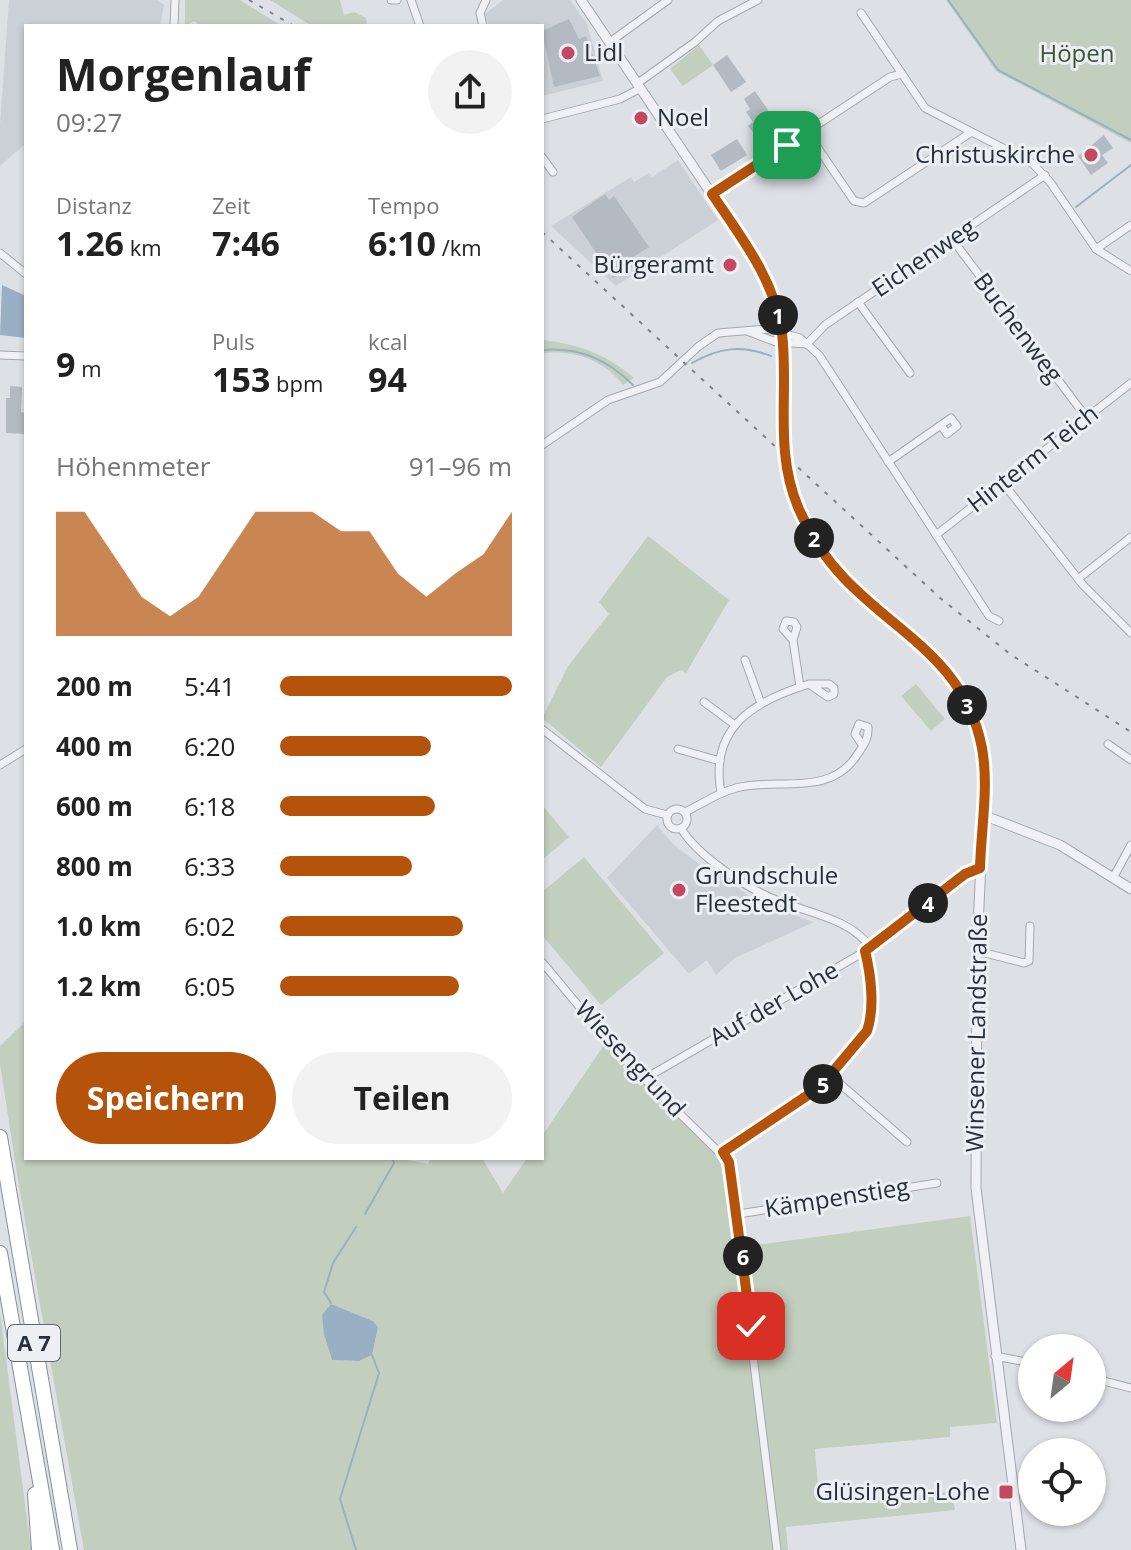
<!DOCTYPE html>
<html lang="de">
<head>
<meta charset="utf-8">
<style>
  body { margin:0; font-family:"Open Sans",sans-serif; background:#f2f2f2; color:#222; height:100vh; display:flex; flex-direction:column; font-size:30px; white-space:nowrap }
  * { box-sizing:border-box; margin:0 }
  p { font-size:26px; color:#767676 }
  .icon { flex:none; width:44px; height:44px; fill:none; stroke:currentColor; stroke-width:2; stroke-linecap:round; stroke-linejoin:round }
  .map { position:relative; flex:1; overflow:hidden }
  .sheet { position:absolute; left:24px; top:24px; width:520px; height:1136px; display:flex; flex-direction:column; background:#fff; border-radius:0px; box-shadow:0 2px 6px #0004 }
  .sheet>* { flex:none }
  .needle { width:52px; rotate:29deg }
  .buttons { position:absolute; left:1018px; top:1334px; display:grid; gap:16px }
  .buttons a { display:grid; place-items:center; width:88px; height:88px; border-radius:50%; background:#fff; box-shadow:0 2px 6px #0004; font-size:40px }
  .pin { position:absolute; display:grid; place-items:center; width:68px; height:68px; color:#fff; margin:-34px; border-radius:16px; box-shadow:0 4px 12px #0006 }
  .km { position:absolute; width:40px; height:40px; margin:-20px; border-radius:50%; background:#222; color:#fff; font-size:22px; line-height:40px; text-align:center }
  .round { display:grid; place-items:center; flex:none; width:84px; height:84px; border-radius:42px; background:#f2f2f2 }
  .overview { display:flex; align-items:center; justify-content:space-between; height:136px; padding:0 32px }
  h1 { font-size:44px; font-weight:700; line-height:60px }
  .stats { display:grid; grid-template-columns:repeat(3,1fr); gap:12px; height:136px; padding:8px 32px }
  .stats div { display:grid; align-content:center }
  .stats b { font-size:34px; font-weight:700 }
  .stats small { font-size:22px; font-weight:400 }
  .stats p { font-size:22px }
  .chart { height:224px; padding:16px 32px }
  .chart p { display:flex; justify-content:space-between }
  .chart svg { width:100%; height:144px; margin-top:8px; fill:#b45309; opacity:.7 }
  .cta { display:flex; gap:16px; margin-top:auto; padding:16px 32px }
  .cta a { flex:1; height:92px; border-radius:48px; background:#b45309; color:#fff; font-size:32px; font-weight:700; line-height:92px; text-align:center }
  .cta a+a { background:#f2f2f2; color:#222 }
  ul { padding:0 32px; list-style:none; font-size:26px }
  li { display:grid; grid-template-columns:128px 96px 1fr; align-items:center; height:60px }
  li i { height:20px; border-radius:10px; background:#b45309 }
  .map>svg:first-child { display:block }
</style>
</head>
<body>
<div class="map">
<svg width="1131" height="1550" viewBox="0 0 1131 1550">
  <rect width="100%" height="100%" fill="#dde1e6"/>
  <g fill="#cbd0d7">
    <polygon points="9,0 157,0 164,5 160,26 26,26 26,143 0,166 0,124"/>
    <polygon points="503,0 570,0 587,24 603,81 542,96 542,26 489,26 485,14"/>
    <polygon points="678,160 718,220 616,286 551,226 631,177 634,182 649,173 652,177"/>
    <polygon points="657,825 673,844 711,873 717,872 757,902 814,922 735,958 716,975 707,960 689,974 607,878"/>
  </g>
  <g fill="#c3cfbe" fill-rule="evenodd">
    <polygon points="185,0 240,0 282,26 200,26 194,21 185,26"/>
    <polygon points="270,0 340,0 344,15 354,12 366,18 367,26 312,26"/>
    <polygon points="946,0 1131,0 1131,143 996,71"/>
    <polygon points="699,45 713,65 683,86 670,69"/>
    <path d="M542,340C578,344 607,354 634,378L623,385C603,359 574,350 542,353Z"/>
    <polygon points="648,536 729,600 686,673 681,670 667,677 601,767 542,718 568,666 609,614 599,602"/>
    <polygon points="916,684 945,719 931,731 901,696"/>
    <polygon points="542,805 569,837 542,860"/>
    <polygon points="584,857 664,953 601,1005 542,935 542,892"/>
    <path d="M26,1021V1158H398L428,1164L431,1158H482L503,1193L527,1158H542V1136L604,1045L721,1156L735,1248L970,1216L997,1423L950,1427V1437L815,1449L819,1499L952,1492L955,1510L786,1527L788,1550H84L19,1187L0,1064V1046ZM331,1304L373,1321L378,1327L372,1355L359,1361L332,1360Z"/>
    <polygon points="0,1312 31,1550 0,1550"/>
  </g>
  <g fill="#99b0c4">
    <polygon points="2,285 26,296 26,338 0,335"/>
    <polygon points="331,1304 373,1321 378,1327 372,1355 359,1361 332,1360 324,1334 322,1315"/>
  </g>
  <g fill="none" stroke-linecap="round" stroke-linejoin="round">
    <g stroke="#99b0c4" stroke-width="2">
      <polyline points="948,0 998,70 1131,140"/>
      <polyline points="1076,207 1131,165"/>
      <path d="M542,350C579,347 607,359 633,385"/>
      <path d="M692,363C720,347 741,345 771,356"/>
      <polyline points="365,1214 394,1163 392,1158"/>
      <polyline points="331,1303 324,1292 333,1263 356,1227"/>
      <polyline points="356,1550 340,1499 379,1373 372,1355"/>
    </g>
  </g>
  <g fill="#b4bac2">
    <polygon points="569,19 579,39 586,36 600,76 554,87 542,31"/>
    <polygon points="727,55 746,82 731,92 713,65"/>
    <polygon points="755,91 776,122 756,136 748,126 753,122 746,112 750,109 744,99"/>
    <polygon points="1104,135 1113,148 1102,155 1108,163 1091,175 1078,156"/>
    <polygon points="737,139 747,155 721,171 711,155"/>
    <polygon points="605,194 609,200 614,196 649,247 619,266 623,272 613,278 572,217"/>
    <polygon points="10,386 22,387 21,412 26,413 26,434 6,433 6,398 10,398"/>
  </g>
  <g fill="none" stroke-linecap="round" stroke-linejoin="round">
    <g stroke="#a3a8af" stroke-width="9">
      <g id="minor">
        <polyline points="391,0 397,0"/>
        <polyline points="411,0 420,26"/>
        <polyline points="861,13 925,108 1032,163 1050,182 1096,249 1131,271"/>
        <polyline points="174,26 175,0"/>
        <polyline points="483,26 480,13 486,0"/>
        <polyline points="610,42 668,0"/>
        <polyline points="638,83 695,42 718,21 758,0"/>
        <polyline points="542,119 620,99 641,88"/>
        <polyline points="807,132 854,201 864,203 970,133"/>
        <polyline points="542,157 553,172"/>
        <polyline points="712,194 890,77 902,74"/>
        <polyline points="952,239 1086,417"/>
        <polyline points="1096,249 1131,225"/>
        <polyline points="0,253 26,274"/>
        <polyline points="858,302 910,373"/>
        <polyline points="747,331 776,342 807,344"/>
        <polyline points="807,344 825,325 1045,175"/>
        <polyline points="0,355 26,356"/>
        <polyline points="542,445 608,400 660,382 699,346 718,333 767,329 800,338 819,355 989,616 999,621"/>
        <polyline points="888,462 951,418 957,426 947,434 941,425"/>
        <polyline points="1003,483 1083,585 1131,633"/>
        <polyline points="936,535 1131,383"/>
        <polyline points="1078,579 1131,537"/>
        <polyline points="793,640 783,629 786,621 794,622 797,627 793,640 800,687"/>
        <polyline points="745,660 760,701"/>
        <polyline points="704,702 735,725"/>
        <polyline points="542,729 645,809 667,815"/>
        <polyline points="1108,744 1131,760"/>
        <polyline points="678,749 720,761"/>
        <polyline points="0,765 26,749"/>
        <path d="M721,793C709,727 754,701 809,684L828,697L834,694V688L829,684H809"/>
        <circle cx="677" cy="819" r="10"/>
        <path d="M685,812C702,804 717,793 736,788C776,777 830,798 857,755C863,746 869,739 868,727L859,724L855,734L863,746"/>
        <path d="M681,828C696,855 749,890 779,901C809,913 851,919 871,948"/>
        <polyline points="1113,878 1131,845"/>
        <polyline points="977,951 1024,963 1029,961 1030,926"/>
        <polyline points="542,962 618,1053 729,1162 777,1550"/>
        <polyline points="831,1076 907,1142"/>
        <polyline points="644,1079 871,948 965,874 980,868"/>
        <path d="M723,1152L820,1087L867,1031C875,1008 871,975 865,951"/>
        <polyline points="738,1214 937,1183"/>
        <polyline points="995,1356 1032,1363"/>
        <polyline points="1092,1378 1131,1388"/>
      </g>
    </g>
    <g stroke="#a3a8af" stroke-width="11">
      <g id="tertiary">
        <polyline points="581,0 756,260 772,292 782,333 783,451 797,504 811,533 843,577 918,640 950,675 964,699 982,751 984,794 977,951 976,1188 1021,1550"/>
        <polyline points="983,815 1060,845 1131,889"/>
      </g>
    </g>
    <g stroke="#858f9b" stroke-width="16">
      <g id="motorway">
        <polyline points="0,1137 70,1550"/>
        <polyline points="0,1253 52,1550"/>
        <polyline points="35,1494 39,1550"/>
      </g>
    </g>
    <use href="#minor" stroke="#eff1f4" stroke-width="7"/>
    <use href="#tertiary" stroke="#eff1f4" stroke-width="9"/>
    <use href="#motorway" stroke="#fff" stroke-width="14"/>
    <g stroke="#77818e" stroke-width="2" stroke-dasharray="4 8" stroke-linecap="butt">
      <polyline points="249,0 294,26"/>
      <polyline points="542,232 939,597 1010,654 1131,732"/>
    </g>
  </g>
  <g fill="none" stroke-linecap="round" stroke-linejoin="round">
    <g stroke="#fff" stroke-width="16">
      <path id="route" d="M751,1326L729,1162L723,1152L820,1087L867,1031C875,1008 871,975 865,951L965,874L980,868C981,829 989,787 982,748C965,660 898,635 844,578C824,557 809,533 798,507C774,450 789,392 782,333C775,280 741,237 712,194L787,145"/>
    </g>
    <use href="#route" stroke="#b45309" stroke-width="10"/>
  </g>
  <g fill="#c54761" stroke="#eceff4" stroke-width="3">
    <circle cx="568" cy="53" r="8"/>
    <circle cx="641" cy="118" r="8"/>
    <circle cx="1091" cy="155" r="8"/>
    <circle cx="730" cy="265" r="8"/>
    <circle cx="679" cy="890" r="8"/>
    <rect x="998" y="1484" width="16" height="16" rx="4"/>
  </g>
  <g text-anchor="middle" stroke-width="6" stroke-linejoin="round" paint-order="stroke">
    <rect fill="#eceff4" stroke="#626972" stroke-width="2" x="8" y="1325" width="52" height="36" rx="6"/>
    <g font-size="22" font-weight="bold" fill="#27303b">
      <text x="34" y="1351">A 7</text>
    </g>
    <g font-size="24" fill="#27303b" stroke="#eceff4" text-anchor="start">
      <text x="584" y="61">Lidl</text>
      <text x="657" y="126">Noel</text>
      <text x="1075" y="163" text-anchor="end">Christuskirche</text>
      <text x="714" y="273" text-anchor="end">Bürgeramt</text>
      <text x="695" y="884">Grundschule<tspan x="695" dy="28">Fleestedt</tspan></text>
      <text x="990" y="1500" text-anchor="end">Glüsingen-Lohe</text>
    </g>
    <g font-size="24" fill="#3d5635" stroke="#eceff4">
      <text x="1077" y="62">Höpen</text>
    </g>
    <g font-size="24" fill="#27303b" stroke="#eceff4">
      <text transform="translate(924 258) rotate(-34)" y="8">Eichenweg</text>
      <text transform="translate(1018 328) rotate(53)" y="8">Buchenweg</text>
      <text transform="translate(1033 459) rotate(-38)" y="8">Hinterm Teich</text>
      <text transform="translate(774 1004) rotate(-30)" y="8">Auf der Lohe</text>
      <text transform="translate(977 1033) rotate(-89)" y="8">Winsener Landstraße</text>
      <text transform="translate(630 1059) rotate(47)" y="8">Wiesengrund</text>
      <text transform="translate(837 1198) rotate(-9)" y="8">Kämpenstieg</text>
    </g>
  </g>
</svg>
<div class="buttons">
<a><svg class="needle" viewBox="-14 -14 28 28"><path d="M0-13l5 13h-10z" fill="#e53935"/><path d="M0 13l5-13h-10z" fill="#767676"/></svg></a>
<a><svg class="icon" aria-label="locate" viewBox="0 0 24 24"><circle cx="12" cy="12" r="6"/><path d="M12 2v4M12 18v4M2 12h4M18 12h4"/></svg></a>
</div>
<div class="pin" style="left:787px;top:145px;background:#1e9e55"><svg class="icon" aria-label="arrive" viewBox="0 0 24 24"><path d="M6 21V4h12l-3 4 3 4H6"/></svg></div>
<div class="pin" style="left:751px;top:1326px;background:#d93025"><svg class="icon" aria-label="check" viewBox="0 0 24 24"><path d="M5 12l5 5 9-10"/></svg></div>
<b class="km" style="left:778px;top:315px">1</b>
<b class="km" style="left:814px;top:538px">2</b>
<b class="km" style="left:967px;top:705px">3</b>
<b class="km" style="left:928px;top:903px">4</b>
<b class="km" style="left:823px;top:1084px">5</b>
<b class="km" style="left:743px;top:1256px">6</b>
<section class="sheet">
<div class="overview"><div><h1>Morgenlauf</h1><p>09:27</p></div><a class="round"><svg class="icon" aria-label="share" viewBox="0 0 24 24"><path d="M12 15V3M7 8l5-5 5 5M5 13v7h14v-7"/></svg></a></div>
<div class="stats">
<div><p>Distanz</p><b>1.26<small> km</small></b></div>
<div><p>Zeit</p><b>7:46</b></div>
<div><p>Tempo</p><b>6:10<small> /km</small></b></div>
</div>
<div class="stats">
<div><b>9<small> m</small></b></div>
<div><p>Puls</p><b>153<small> bpm</small></b></div>
<div><p>kcal</p><b>94</b></div>
</div>
<div class="chart"><p><span>Höhenmeter</span>91–96 m</p>
<svg viewBox="0 0 160 44" preserveAspectRatio="none"><path d="M0 44V6L10 6L20 19L30 32L40 38L50 32L60 19L70 6L80 6L90 6L100 12L110 12L120 25L130 32L140 25L150 19L160 6V44z"/></svg>
</div>
<ul>
<li><b>200 m</b>5:41<i style="width:100%"></i></li>
<li><b>400 m</b>6:20<i style="width:65%"></i></li>
<li><b>600 m</b>6:18<i style="width:67%"></i></li>
<li><b>800 m</b>6:33<i style="width:57%"></i></li>
<li><b>1.0 km</b>6:02<i style="width:79%"></i></li>
<li><b>1.2 km</b>6:05<i style="width:77%"></i></li>
</ul>
<div class="cta"><a>Speichern</a><a>Teilen</a></div>
</section>
</div>
</body>
</html>
